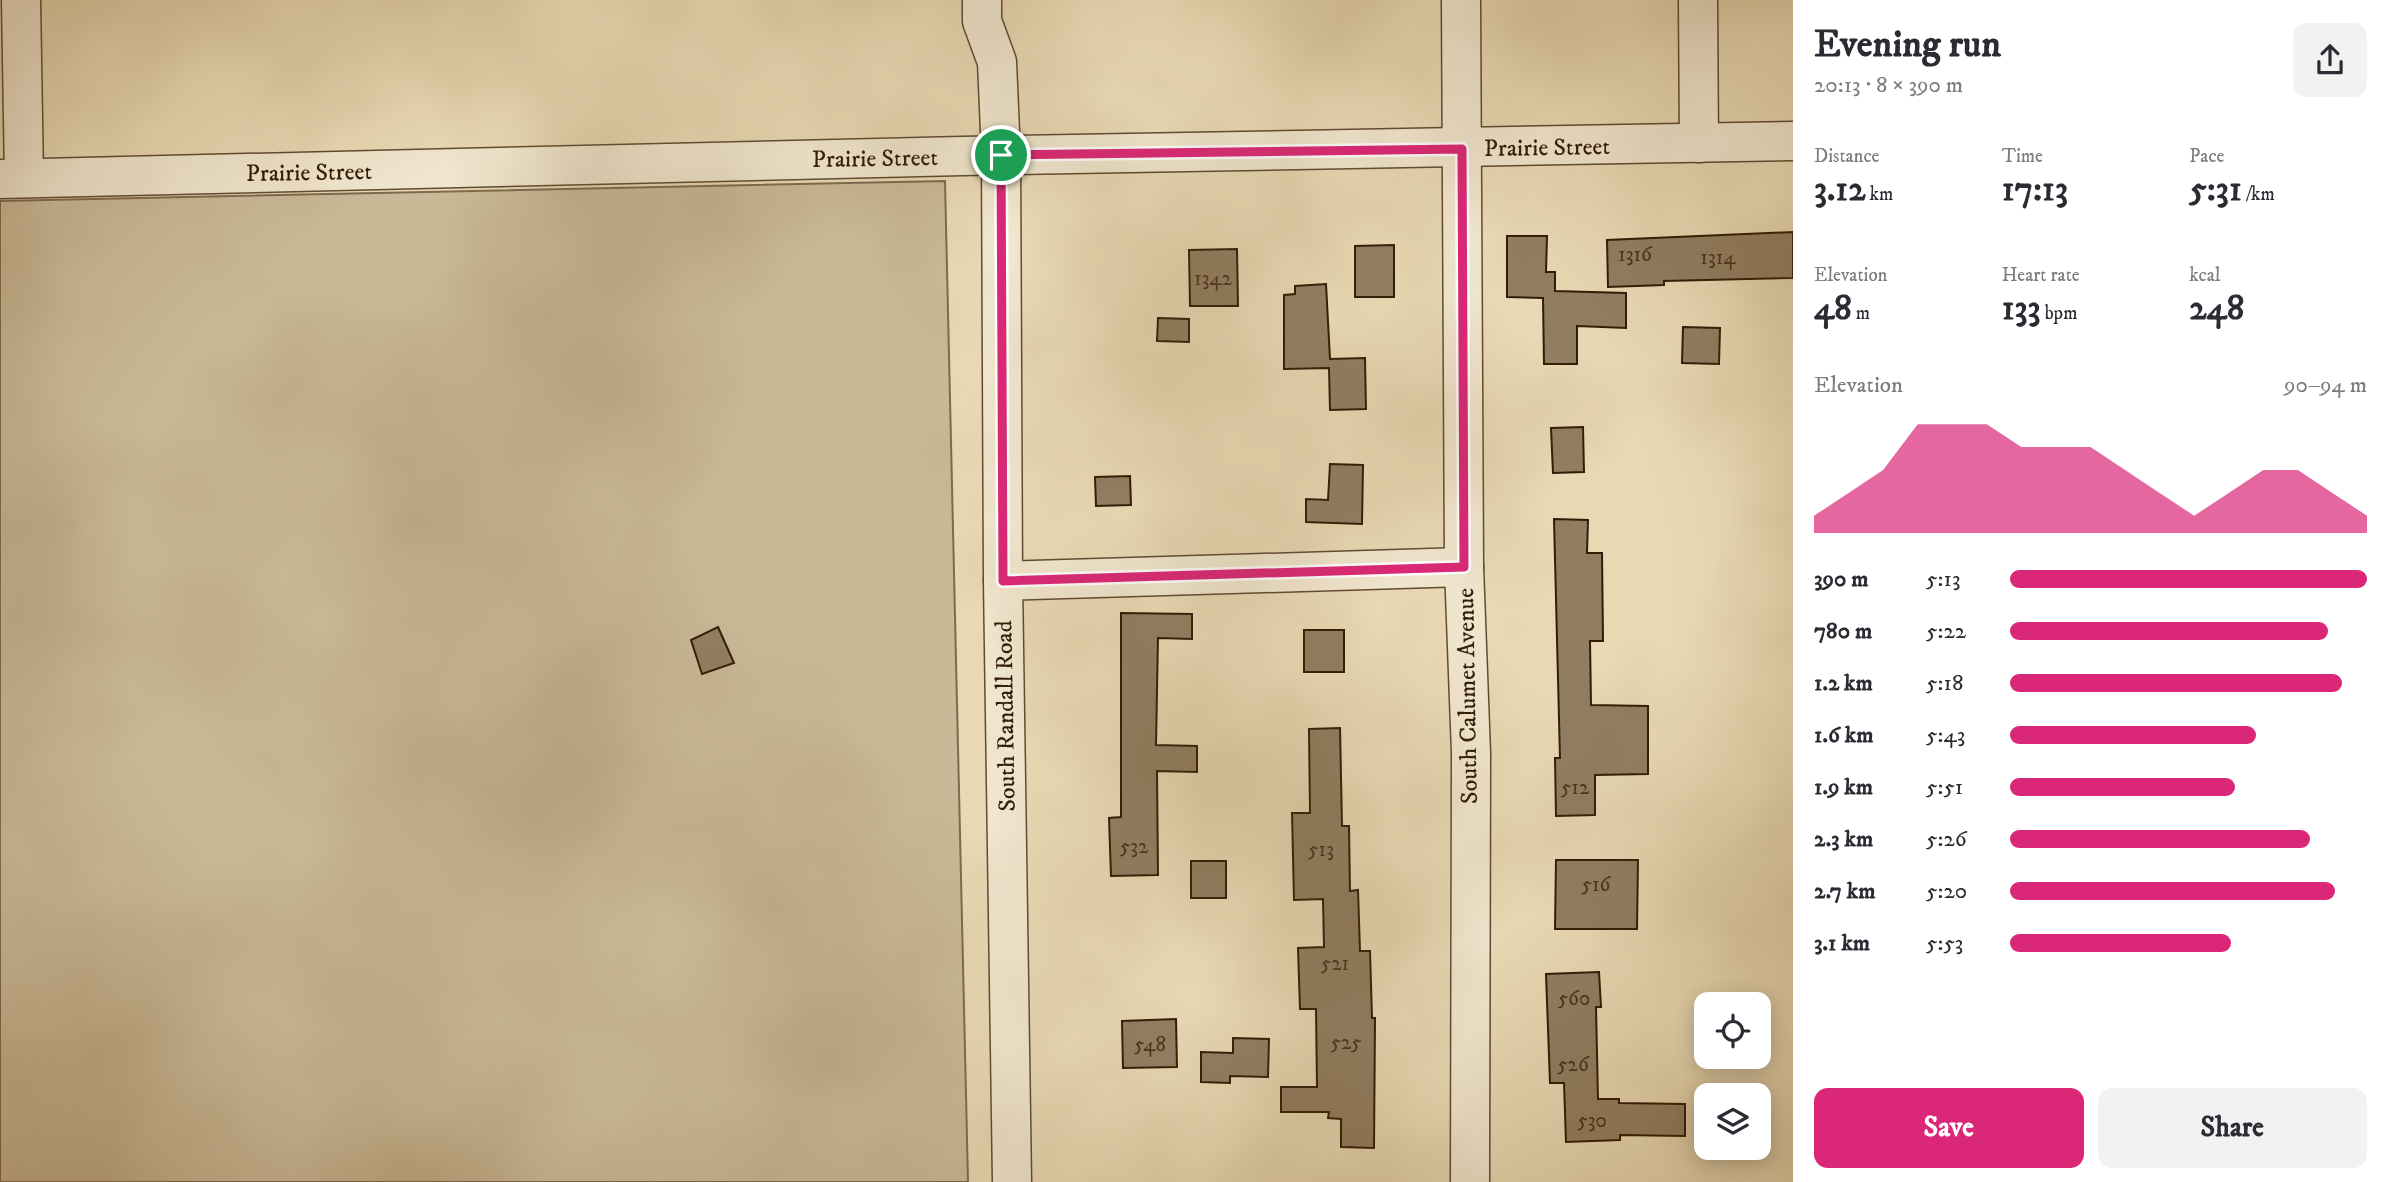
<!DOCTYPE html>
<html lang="en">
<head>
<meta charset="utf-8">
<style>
  body { margin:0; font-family:"IM FELL DW Pica",serif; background:#f2f2f3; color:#2b2b33; height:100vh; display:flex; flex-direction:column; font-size:26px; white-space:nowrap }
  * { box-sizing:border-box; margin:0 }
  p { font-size:23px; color:#7c7c81 }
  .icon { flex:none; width:38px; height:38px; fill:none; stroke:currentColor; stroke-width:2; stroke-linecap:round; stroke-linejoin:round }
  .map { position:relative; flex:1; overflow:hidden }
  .side { display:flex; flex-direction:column; background:#fff; width:595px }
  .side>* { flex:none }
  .controls { position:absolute; left:1694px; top:992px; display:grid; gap:14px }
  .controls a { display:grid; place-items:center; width:77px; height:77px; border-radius:14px; background:#fff; box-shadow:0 4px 18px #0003; font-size:35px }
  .pin { position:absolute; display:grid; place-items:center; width:60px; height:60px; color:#fff; margin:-30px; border:4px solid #fff; border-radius:50%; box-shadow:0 2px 7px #0007 }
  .round { display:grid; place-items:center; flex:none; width:74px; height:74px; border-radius:14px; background:#f2f2f3 }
  .head { display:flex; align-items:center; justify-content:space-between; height:119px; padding:0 21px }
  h1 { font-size:38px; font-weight:800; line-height:52px }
  .metrics { display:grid; grid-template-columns:repeat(3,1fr); gap:10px; height:119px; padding:7px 21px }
  .metrics div { display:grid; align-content:center }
  .metrics b { font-size:35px; font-weight:800 }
  .metrics small { font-size:19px; font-weight:400 }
  .metrics p { font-size:19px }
  .chart { height:196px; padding:14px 21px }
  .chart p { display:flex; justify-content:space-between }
  .chart svg { width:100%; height:126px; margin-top:7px; fill:#db2777; opacity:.7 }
  .cta { display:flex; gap:14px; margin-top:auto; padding:14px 21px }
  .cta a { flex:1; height:80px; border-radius:14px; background:#db2777; color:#fff; font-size:28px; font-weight:800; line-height:80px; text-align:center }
  .cta a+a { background:#f2f2f3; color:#2b2b33 }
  ul { padding:0 21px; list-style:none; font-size:23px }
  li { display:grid; grid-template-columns:112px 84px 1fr; align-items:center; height:52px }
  li i { height:18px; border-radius:9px; background:#db2777 }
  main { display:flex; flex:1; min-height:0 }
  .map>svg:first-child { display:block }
</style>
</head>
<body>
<main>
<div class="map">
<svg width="1793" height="1182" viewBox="0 0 1793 1182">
  <rect width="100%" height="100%" fill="#e8d9b4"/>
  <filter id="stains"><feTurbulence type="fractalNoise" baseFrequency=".00286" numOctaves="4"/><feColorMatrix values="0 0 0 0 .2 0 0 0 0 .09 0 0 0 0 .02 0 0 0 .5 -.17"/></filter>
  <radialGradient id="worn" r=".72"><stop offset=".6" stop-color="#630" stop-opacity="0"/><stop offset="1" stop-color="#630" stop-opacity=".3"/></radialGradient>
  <polygon fill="#c9b997" stroke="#7e6a4f" stroke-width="2" points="945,181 968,1182 0,1182 0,201"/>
  <g fill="#917e61" stroke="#331c07" stroke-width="2">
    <polygon points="1793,232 1793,278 1664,281 1664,285 1608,287 1607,240"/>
    <polygon points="1507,236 1547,236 1546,272 1555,272 1555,291 1626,293 1626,328 1577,326 1577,364 1544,364 1543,298 1507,297"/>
    <polygon points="1394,245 1394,297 1355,297 1355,246"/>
    <polygon points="1237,249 1238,306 1190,306 1189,250"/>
    <polygon points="1326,284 1330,359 1365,358 1366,409 1330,410 1329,368 1284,369 1284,295 1295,294 1295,286"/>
    <polygon points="1158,318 1189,319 1189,342 1157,341"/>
    <polygon points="1683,327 1720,328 1719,364 1682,363"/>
    <polygon points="1583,427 1584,472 1553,473 1551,428"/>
    <polygon points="1330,464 1363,465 1362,524 1306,522 1306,499 1328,500"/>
    <polygon points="1130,476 1131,505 1096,506 1095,477"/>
    <polygon points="1554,519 1588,520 1587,553 1602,553 1603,641 1590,641 1591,705 1648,706 1648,774 1595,775 1595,815 1556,816 1555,758 1560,758"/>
    <polygon points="1121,613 1192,614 1192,639 1158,638 1156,745 1197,746 1197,772 1157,771 1158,875 1111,876 1109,818 1121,817"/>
    <polygon points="718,627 734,663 702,674 691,640"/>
    <rect x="1304" y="630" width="40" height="42"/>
    <polygon points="1340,728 1342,826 1349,826 1350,891 1358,890 1360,951 1370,951 1372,1018 1375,1018 1374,1148 1341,1147 1341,1119 1328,1118 1329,1112 1281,1112 1281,1087 1317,1087 1316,1009 1300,1009 1298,948 1324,947 1323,899 1294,900 1292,813 1310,813 1309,729"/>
    <polygon points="1556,860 1638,860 1637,929 1555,929"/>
    <rect x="1191" y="861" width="35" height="37"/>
    <polygon points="1599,972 1601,1007 1596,1007 1598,1099 1619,1099 1619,1103 1685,1104 1685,1136 1620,1135 1620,1140 1566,1142 1564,1083 1550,1083 1546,974"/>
    <polygon points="1176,1019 1177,1067 1123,1068 1122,1021"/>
    <polygon points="1233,1038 1269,1039 1268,1077 1230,1076 1230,1083 1201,1082 1201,1052 1233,1053"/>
  </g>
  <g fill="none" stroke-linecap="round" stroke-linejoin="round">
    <g stroke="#604b32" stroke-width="41">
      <g id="minor">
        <polyline points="21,0 24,178"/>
        <polyline points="982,0 982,21 997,62 1001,155 1003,581 1012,1182"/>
        <polyline points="1461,0 1464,567 1471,753 1470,1182"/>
        <polyline points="1698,0 1699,143"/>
        <polyline points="0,179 962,156 1793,141"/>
        <polyline points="1003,581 1464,567"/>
      </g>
    </g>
    <use href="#minor" stroke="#f0e6ce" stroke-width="38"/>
  </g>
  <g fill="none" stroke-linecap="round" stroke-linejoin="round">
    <g stroke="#fff" stroke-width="14">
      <polygon id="route" points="1462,149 1464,567 1003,581 1001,155"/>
    </g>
    <use href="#route" stroke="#db2777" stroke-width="9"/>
  </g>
  <g text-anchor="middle" stroke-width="6" stroke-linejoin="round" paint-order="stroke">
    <g font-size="21" fill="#4a341e">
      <text x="1635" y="261">1316</text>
      <text x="1718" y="264">1314</text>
      <text x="1213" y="285">1342</text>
      <text x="1575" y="794">512</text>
      <text x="1134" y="853">532</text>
      <text x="1321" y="856">513</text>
      <text x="1596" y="891">516</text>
      <text x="1335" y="970">521</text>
      <text x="1574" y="1005">560</text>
      <text x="1346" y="1049">525</text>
      <text x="1150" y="1051">548</text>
      <text x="1573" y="1071">526</text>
      <text x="1592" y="1127">530</text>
    </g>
    <g font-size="24" fill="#331c07" stroke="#f0e6ce">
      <text transform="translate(1547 147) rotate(-1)" y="8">Prairie Street</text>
      <text transform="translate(875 158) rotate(-1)" y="8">Prairie Street</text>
      <text transform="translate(309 172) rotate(-1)" y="8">Prairie Street</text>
      <text transform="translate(1467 696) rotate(-91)" y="8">South Calumet Avenue</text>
      <text transform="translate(1005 716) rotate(-91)" y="8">South Randall Road</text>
    </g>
  </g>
  <rect width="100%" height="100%" filter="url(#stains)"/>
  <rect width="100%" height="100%" fill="url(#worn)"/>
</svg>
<div class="controls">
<a><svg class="icon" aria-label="locate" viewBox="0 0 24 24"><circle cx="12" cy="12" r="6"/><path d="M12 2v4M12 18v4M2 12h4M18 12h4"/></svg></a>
<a><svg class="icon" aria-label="layers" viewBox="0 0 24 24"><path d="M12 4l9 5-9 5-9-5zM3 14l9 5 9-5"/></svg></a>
</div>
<div class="pin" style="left:1001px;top:155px;background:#1e9e55"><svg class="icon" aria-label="arrive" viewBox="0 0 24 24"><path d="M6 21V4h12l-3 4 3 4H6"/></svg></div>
</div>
<section class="side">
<div class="head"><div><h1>Evening run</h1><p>20:13 · 8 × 390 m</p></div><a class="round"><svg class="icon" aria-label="share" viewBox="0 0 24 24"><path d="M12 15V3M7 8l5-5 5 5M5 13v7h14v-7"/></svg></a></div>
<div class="metrics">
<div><p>Distance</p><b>3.12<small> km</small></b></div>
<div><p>Time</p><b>17:13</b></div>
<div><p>Pace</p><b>5:31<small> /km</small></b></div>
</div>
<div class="metrics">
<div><p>Elevation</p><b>48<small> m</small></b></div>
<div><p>Heart rate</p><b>133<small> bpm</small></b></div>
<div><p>kcal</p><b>248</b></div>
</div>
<div class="chart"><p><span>Elevation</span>90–94 m</p>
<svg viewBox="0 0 160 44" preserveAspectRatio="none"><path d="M0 44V38L10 30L20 22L30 6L40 6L50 6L60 14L70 14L80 14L90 22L100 30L110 38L120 30L130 22L140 22L150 30L160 38V44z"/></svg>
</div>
<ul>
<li><b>390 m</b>5:13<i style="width:100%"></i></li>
<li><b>780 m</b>5:22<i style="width:89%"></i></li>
<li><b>1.2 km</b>5:18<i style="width:93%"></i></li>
<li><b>1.6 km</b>5:43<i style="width:69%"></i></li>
<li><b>1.9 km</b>5:51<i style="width:63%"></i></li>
<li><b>2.3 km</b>5:26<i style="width:84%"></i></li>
<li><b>2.7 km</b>5:20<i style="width:91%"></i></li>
<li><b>3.1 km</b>5:53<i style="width:62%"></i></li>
</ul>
<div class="cta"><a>Save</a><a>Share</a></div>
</section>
</main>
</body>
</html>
